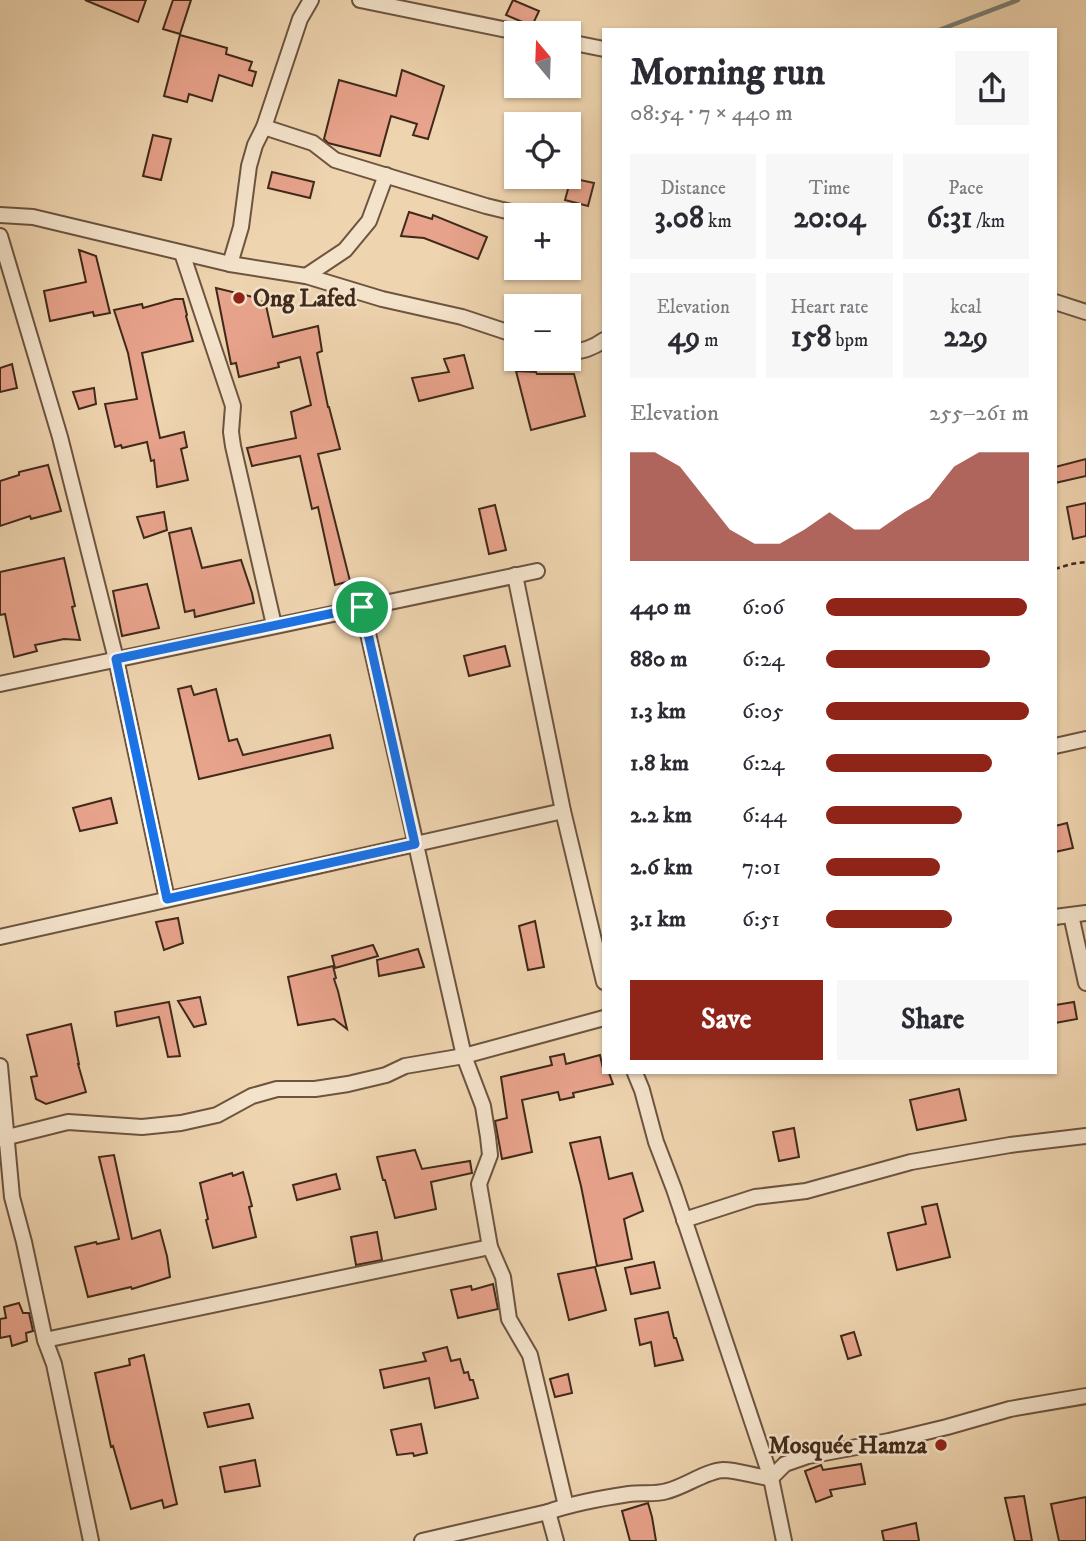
<!DOCTYPE html>
<html lang="en">
<head>
<meta charset="utf-8">
<style>
  body { margin:0; font-family:"IM FELL DW Pica",serif; background:#f7f7f7; color:#2b2b33; height:100vh; display:flex; flex-direction:column; font-size:26px; white-space:nowrap }
  * { box-sizing:border-box; margin:0 }
  p { font-size:23px; color:#7c7c81 }
  .icon { flex:none; width:38px; height:38px; fill:none; stroke:currentColor; stroke-width:2; stroke-linecap:round; stroke-linejoin:round }
  .map { position:relative; flex:1; overflow:hidden }
  .panel { position:absolute; left:602px; top:28px; width:455px; height:1046px; display:flex; flex-direction:column; background:#fff; border-radius:0px; box-shadow:0 2px 5px #0004 }
  .panel>* { flex:none }
  .needle { width:46px; rotate:341deg }
  .fabs { position:absolute; left:504px; top:21px; display:grid; gap:14px }
  .fabs a { display:grid; place-items:center; width:77px; height:77px; border-radius:0px; background:#fff; box-shadow:0 2px 5px #0004; font-size:35px }
  .pin { position:absolute; display:grid; place-items:center; width:60px; height:60px; color:#fff; margin:-30px; border:4px solid #fff; border-radius:50%; box-shadow:0 2px 7px #0007 }
  .round { display:grid; place-items:center; flex:none; width:74px; height:74px; border-radius:0px; background:#f7f7f7 }
  .overview { display:flex; align-items:center; justify-content:space-between; height:119px; padding:0 28px }
  h1 { font-size:38px; font-weight:700; line-height:52px }
  .figures { display:grid; grid-template-columns:repeat(3,1fr); gap:10px; height:119px; padding:7px 28px }
  .figures div { display:grid; align-content:center; border-radius:0px; background:#f7f7f7; text-align:center }
  .figures b { font-size:30px; font-weight:700 }
  .figures small { font-size:19px; font-weight:400 }
  .figures p { font-size:19px }
  .chart { height:196px; padding:14px 28px }
  .chart p { display:flex; justify-content:space-between }
  .chart svg { width:100%; height:126px; margin-top:7px; fill:#8f2418; opacity:.7 }
  .cta { display:flex; gap:14px; margin-top:auto; padding:14px 28px }
  .cta a { flex:1; height:80px; border-radius:0px; background:#8f2418; color:#fff; font-size:28px; font-weight:700; line-height:80px; text-align:center }
  .cta a+a { background:#f7f7f7; color:#2b2b33 }
  ul { padding:0 28px; list-style:none; font-size:23px }
  li { display:grid; grid-template-columns:112px 84px 1fr; align-items:center; height:52px }
  li i { height:18px; border-radius:9px; background:#8f2418 }
  .map>svg:first-child { display:block }
</style>
</head>
<body>
<div class="map">
<svg width="1086" height="1541" viewBox="0 0 1086 1541">
  <rect width="100%" height="100%" fill="#eed4af"/>
  <filter id="stains"><feTurbulence type="fractalNoise" baseFrequency=".00286" numOctaves="4"/><feColorMatrix values="0 0 0 0 .2 0 0 0 0 .09 0 0 0 0 .02 0 0 0 .5 -.17"/></filter>
  <radialGradient id="worn" r=".72"><stop offset=".6" stop-color="#630" stop-opacity="0"/><stop offset="1" stop-color="#630" stop-opacity=".3"/></radialGradient>
  <g fill="none" stroke-linecap="round" stroke-linejoin="round">
    <polyline stroke="#787e77" stroke-width="4.5" points="939,30 1018,0"/>
  </g>
  <g fill="#e8a38c" stroke="#40291a" stroke-width="2">
    <polygon points="85,0 146,0 138,22"/>
    <polygon points="173,0 191,0 180,34 163,29"/>
    <polygon points="513,0 539,11 532,26 506,15"/>
    <polygon points="180,35 227,48 226,54 252,62 249,70 256,72 252,86 219,75 212,101 189,94 187,102 164,96"/>
    <polygon points="402,70 444,86 428,139 413,135 417,124 391,116 380,156 328,143 324,139 339,80 396,96"/>
    <polygon points="153,135 171,139 161,180 143,176"/>
    <polygon points="272,172 314,182 310,198 268,188"/>
    <polygon points="571,178 594,183 588,206 565,200"/>
    <polygon points="409,212 432,219 433,215 487,237 478,259 424,238 401,236"/>
    <polygon points="79,250 96,256 110,313 94,316 93,312 50,321 44,291 86,282"/>
    <polygon points="216,288 257,298 258,302 265,301 273,337 318,326 322,351 317,353 328,407 329,407 340,449 318,454 350,581 335,585 318,507 312,509 300,456 252,466 247,448 296,438 291,412 311,405 300,357 278,363 279,367 239,377 236,363 231,364"/>
    <polygon points="175,299 183,299 187,315 186,316 193,341 142,353 160,438 184,432 187,447 181,449 188,480 157,487 154,460 151,461 147,442 122,448 121,445 115,447 105,404 137,399 128,353 114,310 142,304 143,308"/>
    <polygon points="464,355 473,388 419,401 412,378 449,372 444,359"/>
    <polygon points="12,364 17,388 0,392 0,368"/>
    <polygon points="516,371 536,372 537,374 574,374 585,416 531,430"/>
    <polygon points="94,388 96,404 79,409 73,392"/>
    <polygon points="1086,459 1086,476 1055,483 1055,467"/>
    <polygon points="48,465 61,511 31,519 30,516 0,526 0,481 19,475 19,472"/>
    <polygon points="1086,503 1086,536 1073,539 1067,507"/>
    <polygon points="495,505 506,550 489,554 479,509"/>
    <polygon points="164,512 167,530 144,538 137,517"/>
    <polygon points="191,528 202,568 241,560 252,593 254,603 195,617 194,610 185,612 169,533"/>
    <polygon points="64,558 75,606 72,607 80,640 64,639 35,645 37,651 14,657 5,614 0,615 0,572"/>
    <polygon points="147,584 159,628 122,636 113,591"/>
    <polygon points="505,646 510,666 469,676 464,656"/>
    <polygon points="191,686 194,695 216,689 229,741 237,739 243,755 330,735 333,748 199,779 178,689"/>
    <polygon points="111,798 117,823 80,831 73,808"/>
    <polygon points="1067,823 1073,848 1055,852 1055,826"/>
    <polygon points="178,918 183,943 164,950 156,922"/>
    <polygon points="535,921 544,967 528,970 519,926"/>
    <polygon points="373,945 378,956 335,968 332,956"/>
    <polygon points="418,949 424,967 379,976 377,960"/>
    <polygon points="333,966 336,978 334,979 338,991 347,1029 334,1019 298,1025 288,977"/>
    <polygon points="200,997 206,1024 194,1027 178,1001"/>
    <polygon points="169,1002 180,1056 168,1057 159,1017 117,1026 115,1012"/>
    <polygon points="1074,1002 1077,1019 1055,1023 1055,1005"/>
    <polygon points="71,1024 79,1064 78,1064 86,1092 46,1104 36,1099 31,1077 37,1076 27,1035"/>
    <polygon points="564,1054 566,1064 600,1055 604,1073 609,1073 613,1084 573,1093 574,1097 560,1100 558,1092 522,1100 532,1152 502,1159 495,1121 507,1118 501,1077 552,1065 550,1057"/>
    <polygon points="959,1089 966,1120 917,1130 910,1100"/>
    <polygon points="794,1128 799,1157 779,1161 773,1132"/>
    <polygon points="600,1137 609,1179 632,1173 643,1211 624,1219 632,1259 597,1266 581,1186 570,1143"/>
    <polygon points="415,1150 422,1169 470,1161 472,1173 431,1182 436,1209 395,1218 385,1180 383,1180 377,1157"/>
    <polygon points="114,1155 132,1239 160,1230 167,1256 170,1277 132,1289 131,1287 88,1297 75,1247 96,1242 97,1244 119,1239 99,1157"/>
    <polygon points="243,1172 252,1206 249,1207 256,1237 213,1248 206,1220 208,1219 200,1183 232,1173 233,1176"/>
    <polygon points="336,1174 340,1189 297,1200 293,1185"/>
    <polygon points="937,1204 950,1257 897,1270 888,1233 926,1224 922,1207"/>
    <polygon points="377,1232 382,1260 356,1265 351,1237"/>
    <polygon points="654,1262 660,1288 631,1294 625,1268"/>
    <polygon points="595,1267 606,1310 569,1320 558,1274"/>
    <polygon points="493,1284 498,1309 458,1318 451,1290 471,1286 472,1290"/>
    <polygon points="19,1303 23,1313 29,1313 33,1331 26,1333 27,1341 12,1346 10,1336 0,1338 0,1319 6,1318 4,1307"/>
    <polygon points="668,1312 674,1338 676,1338 683,1360 655,1366 651,1342 640,1345 635,1319"/>
    <polygon points="854,1332 861,1355 848,1359 841,1336"/>
    <polygon points="447,1347 451,1361 460,1359 464,1373 468,1372 470,1380 473,1380 478,1398 435,1408 429,1378 384,1388 380,1370 426,1361 423,1353"/>
    <polygon points="144,1355 177,1504 164,1508 162,1500 131,1509 113,1446 111,1447 95,1373 130,1365 129,1359"/>
    <polygon points="568,1374 572,1393 555,1397 550,1379"/>
    <polygon points="249,1404 253,1418 208,1427 204,1413"/>
    <polygon points="421,1424 427,1453 414,1456 413,1453 397,1455 391,1430"/>
    <polygon points="255,1460 260,1486 225,1492 220,1467"/>
    <polygon points="861,1464 865,1484 830,1490 832,1496 816,1502 805,1471 821,1465 823,1470"/>
    <polygon points="1024,1496 1032,1541 1015,1541 1005,1498"/>
    <polygon points="1086,1497 1086,1541 1059,1541 1051,1504"/>
    <polygon points="648,1503 652,1517 656,1541 630,1541 622,1511"/>
    <polygon points="916,1523 919,1541 884,1541 882,1531"/>
  </g>
  <g fill="none" stroke-linecap="round" stroke-linejoin="round">
    <g stroke="#6c543f" stroke-width="18">
      <g id="street">
        <polyline points="360,0 522,33"/>
        <polyline points="569,42 604,49"/>
        <polyline points="264,127 313,143 335,160 486,206 523,215"/>
        <polyline points="0,215 33,217 230,264 306,276 382,299 462,317 516,335"/>
        <polyline points="569,226 571,226"/>
        <polyline points="0,236 60,437 116,659 167,899"/>
        <polyline points="182,253 233,406 231,432 233,446 274,625"/>
        <polyline points="230,264 241,227 249,166 255,145 264,127 300,19 311,0"/>
        <polyline points="306,276 345,250 369,221 386,175"/>
        <polyline points="1055,302 1086,312"/>
        <path d="M569,352C582,352 593,348 604,340"/>
        <polyline points="515,575 563,811 604,982"/>
        <polyline points="362,607 464,1056 483,1106 488,1137 490,1155 479,1184 490,1247 503,1277 509,1319 530,1355 566,1506"/>
        <polyline points="0,684 537,571"/>
        <polyline points="1055,746 1086,739"/>
        <polyline points="1071,915 1086,983"/>
        <polyline points="1055,917 1086,913"/>
        <polyline points="0,937 563,811"/>
        <polyline points="0,1066 12,1197 24,1242 45,1340 54,1364 91,1541"/>
        <polyline points="635,1073 642,1090 656,1142 674,1189 771,1478 784,1541"/>
        <polyline points="0,1139 68,1122 142,1127 181,1123 217,1115 252,1096 277,1089 315,1089 348,1084 386,1075 405,1066 464,1056 604,1018"/>
        <polyline points="684,1220 755,1197 806,1191 911,1162 1010,1145 1086,1136"/>
        <polyline points="45,1340 490,1247"/>
        <polyline points="548,1512 556,1541"/>
        <path d="M422,1541L548,1512C574,1503 602,1498 629,1494C641,1492 655,1495 667,1491C684,1487 706,1471 723,1470C739,1470 755,1477 771,1478L785,1464L808,1456L889,1441L947,1427L1010,1409L1086,1396"/>
      </g>
    </g>
    <polyline stroke="#40291a" stroke-width="2.5" stroke-dasharray="5 3.5" stroke-linecap="butt" points="1055,569 1071,564 1086,562"/>
    <use href="#street" stroke="#f4e3cb" stroke-width="14"/>
  </g>
  <g fill="none" stroke-linecap="round" stroke-linejoin="round">
    <g stroke="#fff" stroke-width="14">
      <polygon id="route" points="362,607 415,844 167,899 116,659"/>
    </g>
    <use href="#route" stroke="#1a73e8" stroke-width="9"/>
  </g>
  <g fill="#8f2418" stroke="#f4e3cb" stroke-width="2.5">
    <circle cx="239" cy="298" r="7"/>
    <circle cx="941" cy="1445" r="7"/>
  </g>
  <g text-anchor="middle" stroke-width="5" stroke-linejoin="round" paint-order="stroke">
    <g font-size="24" font-weight="bold" fill="#40291a" stroke="#f4e3cb" text-anchor="start">
      <text x="253" y="306">Ong Lafed</text>
      <text x="927" y="1453" text-anchor="end">Mosquée Hamza</text>
    </g>
  </g>
  <rect width="100%" height="100%" filter="url(#stains)"/>
  <rect width="100%" height="100%" fill="url(#worn)"/>
</svg>
<div class="fabs">
<a><svg class="needle" viewBox="-14 -14 28 28"><path d="M0-13l5 13h-10z" fill="#e53935"/><path d="M0 13l5-13h-10z" fill="#7c7c81"/></svg></a>
<a><svg class="icon" aria-label="locate" viewBox="0 0 24 24"><circle cx="12" cy="12" r="6"/><path d="M12 2v4M12 18v4M2 12h4M18 12h4"/></svg></a>
<a>+</a>
<a>−</a>
</div>
<div class="pin" style="left:362px;top:607px;background:#1e9e55"><svg class="icon" aria-label="arrive" viewBox="0 0 24 24"><path d="M6 21V4h12l-3 4 3 4H6"/></svg></div>
<section class="panel">
<div class="overview"><div><h1>Morning run</h1><p>08:54 · 7 × 440 m</p></div><a class="round"><svg class="icon" aria-label="share" viewBox="0 0 24 24"><path d="M12 15V3M7 8l5-5 5 5M5 13v7h14v-7"/></svg></a></div>
<div class="figures">
<div><p>Distance</p><b>3.08<small> km</small></b></div>
<div><p>Time</p><b>20:04</b></div>
<div><p>Pace</p><b>6:31<small> /km</small></b></div>
</div>
<div class="figures">
<div><p>Elevation</p><b>49<small> m</small></b></div>
<div><p>Heart rate</p><b>158<small> bpm</small></b></div>
<div><p>kcal</p><b>229</b></div>
</div>
<div class="chart"><p><span>Elevation</span>255–261 m</p>
<svg viewBox="0 0 160 44" preserveAspectRatio="none"><path d="M0 44V6L10 6L20 11L30 22L40 33L50 38L60 38L70 33L80 27L90 33L100 33L110 27L120 22L130 11L140 6L150 6L160 6V44z"/></svg>
</div>
<ul>
<li><b>440 m</b>6:06<i style="width:99%"></i></li>
<li><b>880 m</b>6:24<i style="width:81%"></i></li>
<li><b>1.3 km</b>6:05<i style="width:100%"></i></li>
<li><b>1.8 km</b>6:24<i style="width:82%"></i></li>
<li><b>2.2 km</b>6:44<i style="width:67%"></i></li>
<li><b>2.6 km</b>7:01<i style="width:56%"></i></li>
<li><b>3.1 km</b>6:51<i style="width:62%"></i></li>
</ul>
<div class="cta"><a>Save</a><a>Share</a></div>
</section>
</div>
</body>
</html>
